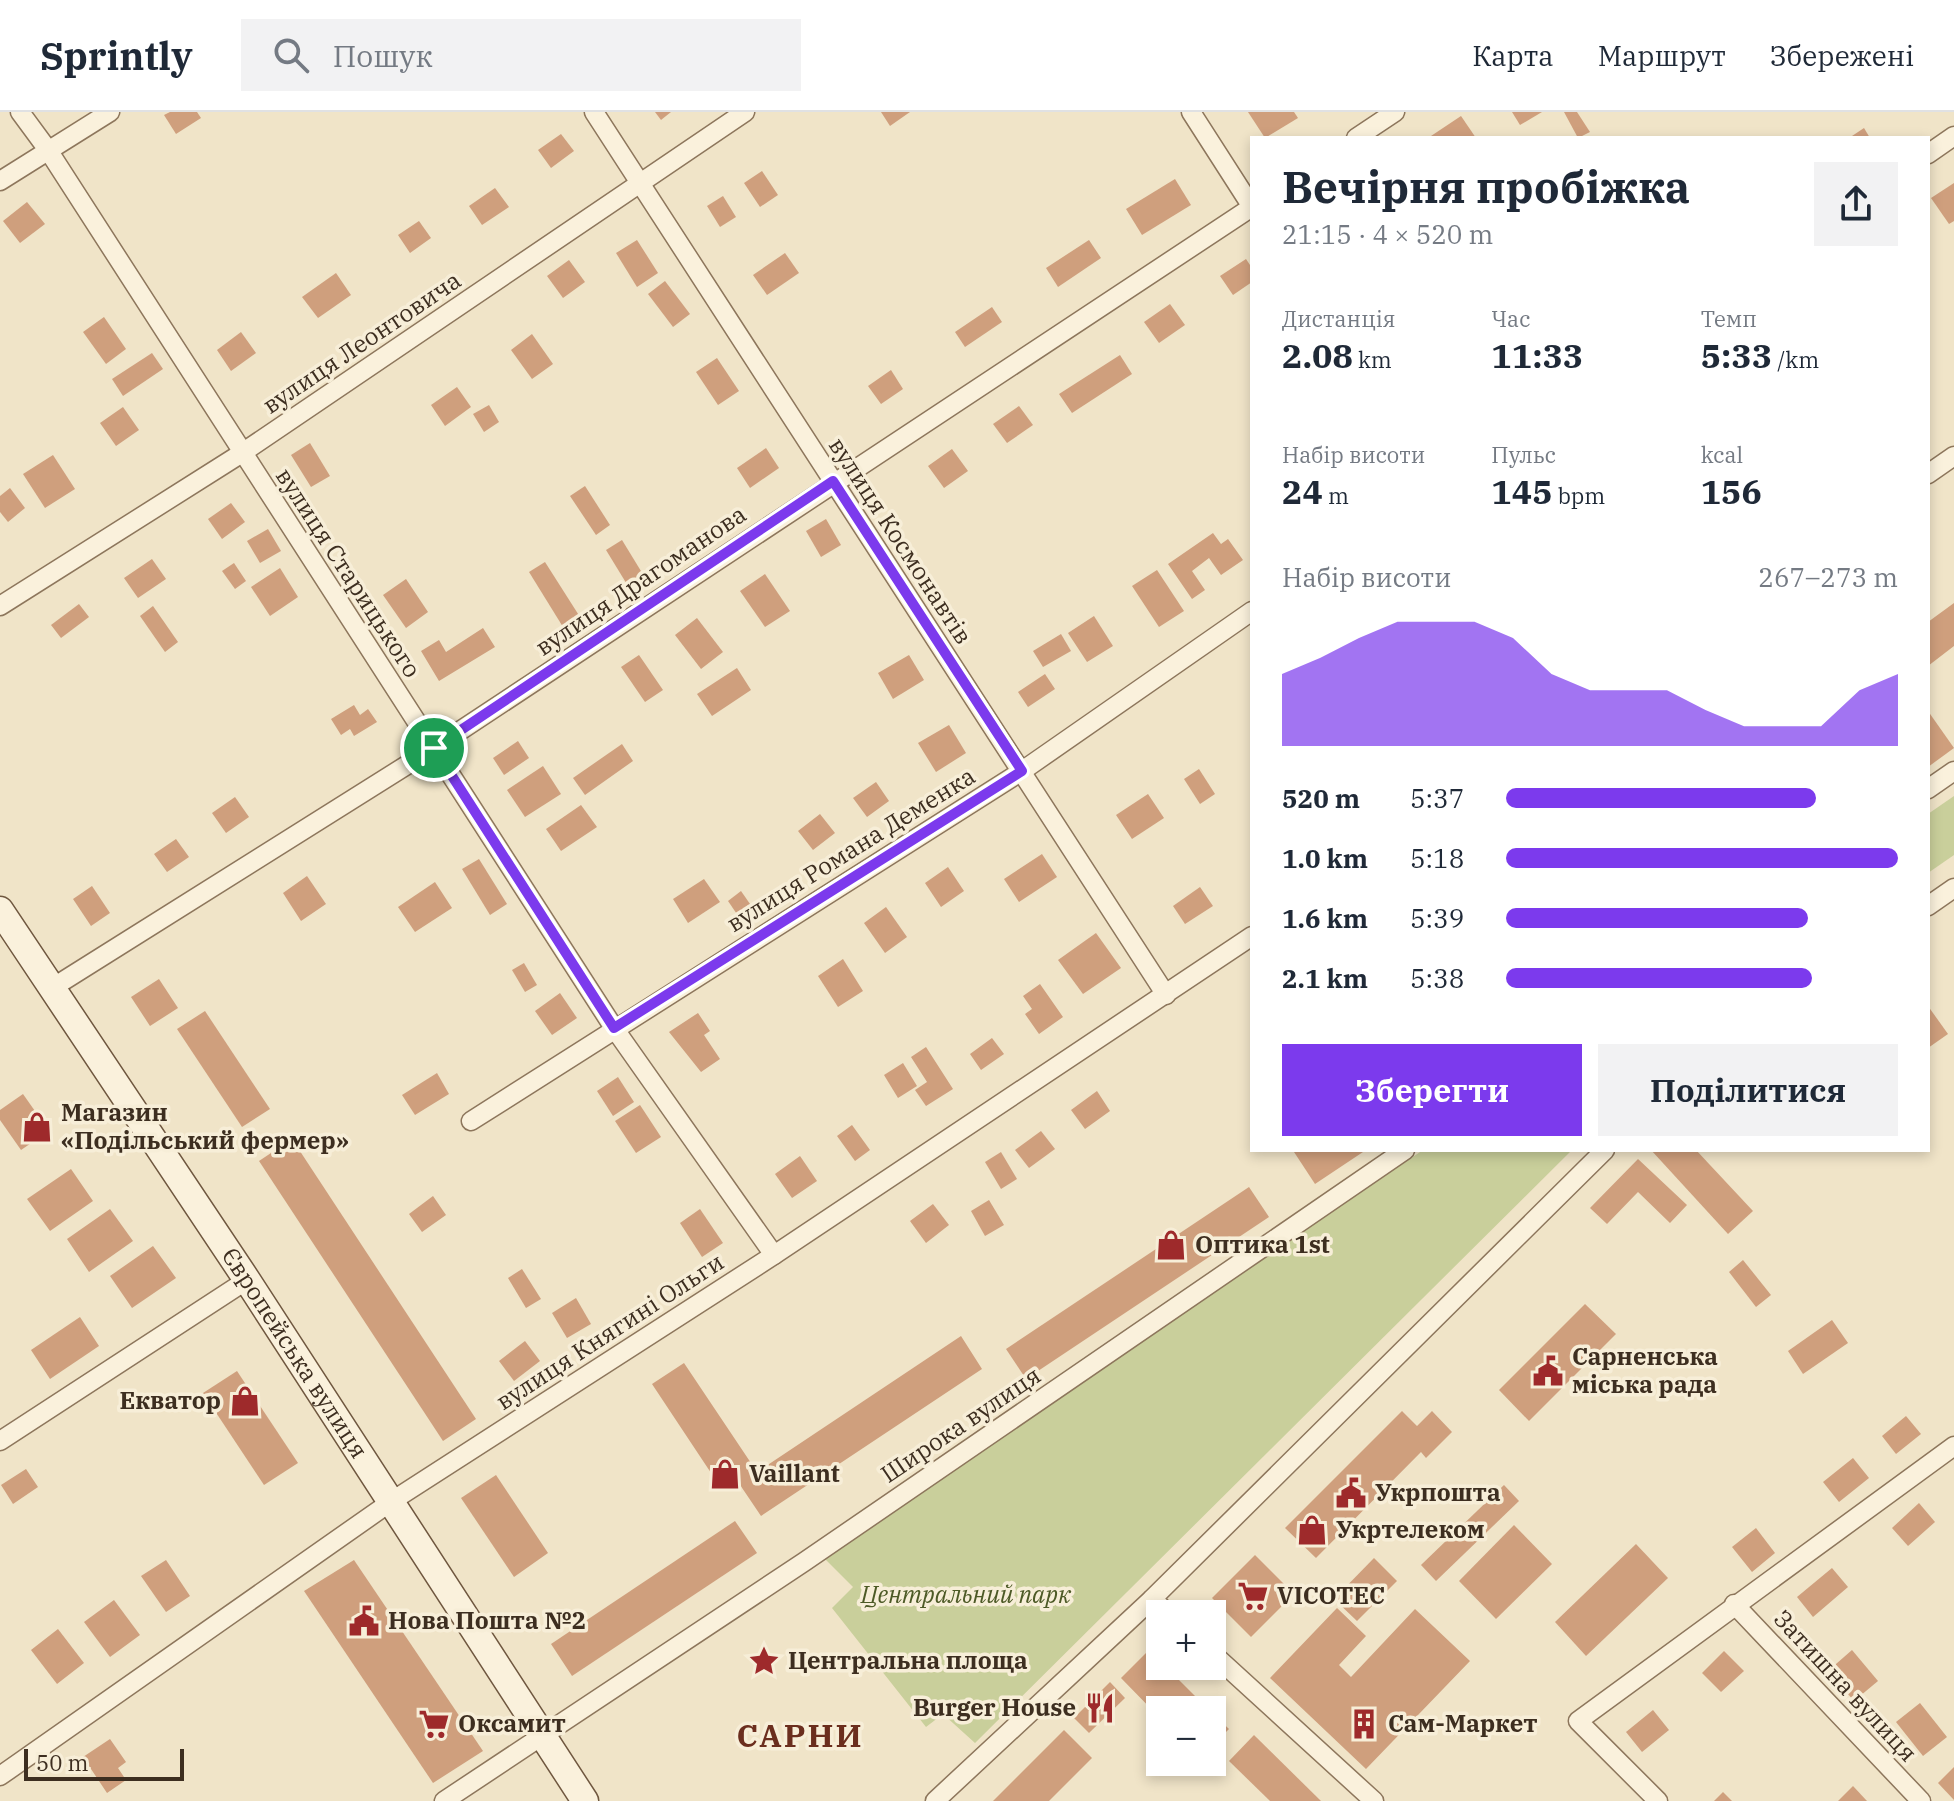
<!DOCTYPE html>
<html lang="uk">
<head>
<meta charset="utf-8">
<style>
  body { margin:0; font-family:"IBM Plex Serif",serif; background:#f2f2f3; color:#1f2937; height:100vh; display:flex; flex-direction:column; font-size:30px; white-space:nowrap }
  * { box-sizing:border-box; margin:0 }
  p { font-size:26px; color:#747a83 }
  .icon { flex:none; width:44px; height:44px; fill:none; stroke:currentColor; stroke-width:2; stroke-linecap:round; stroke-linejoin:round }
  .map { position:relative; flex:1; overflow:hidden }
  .sheet { position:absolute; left:1250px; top:24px; width:680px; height:1016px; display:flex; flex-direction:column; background:#fff; border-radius:0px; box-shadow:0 4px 12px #0003 }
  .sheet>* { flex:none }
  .tools { position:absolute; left:1146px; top:1488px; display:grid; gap:16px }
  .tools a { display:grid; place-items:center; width:80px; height:80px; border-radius:0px; background:#fff; box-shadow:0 4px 12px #0003; font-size:40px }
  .scale { position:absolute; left:24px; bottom:20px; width:160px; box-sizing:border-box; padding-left:8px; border:4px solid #3d2e20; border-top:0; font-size:22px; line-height:28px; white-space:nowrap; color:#3d2e20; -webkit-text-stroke:6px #f7eed8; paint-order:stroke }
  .pin { position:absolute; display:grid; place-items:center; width:68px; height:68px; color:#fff; margin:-34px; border:4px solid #fff; border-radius:50%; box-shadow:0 2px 8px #0007 }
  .round { display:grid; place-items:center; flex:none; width:84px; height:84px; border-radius:0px; background:#f2f2f3 }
  .overview { display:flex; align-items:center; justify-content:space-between; height:136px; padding:0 32px }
  h1 { font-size:44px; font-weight:700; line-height:60px }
  .figures { display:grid; grid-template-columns:repeat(3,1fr); gap:12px; height:136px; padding:8px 32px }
  .figures div { display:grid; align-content:center }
  .figures b { font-size:34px; font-weight:700 }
  .figures small { font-size:22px; font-weight:400 }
  .figures p { font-size:22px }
  .chart { height:224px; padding:16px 32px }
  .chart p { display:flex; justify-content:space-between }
  .chart svg { width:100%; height:144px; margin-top:8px; fill:#7c3aed; opacity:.7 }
  .action { display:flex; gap:16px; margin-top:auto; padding:16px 32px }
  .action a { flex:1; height:92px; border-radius:0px; background:#7c3aed; color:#fff; font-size:32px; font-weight:700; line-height:92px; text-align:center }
  .action a+a { background:#f2f2f3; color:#1f2937 }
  ul { padding:0 32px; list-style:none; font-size:26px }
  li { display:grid; grid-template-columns:128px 96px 1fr; align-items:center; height:60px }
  li i { height:20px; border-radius:10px; background:#7c3aed }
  header { display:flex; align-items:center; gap:48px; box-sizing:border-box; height:112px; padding:0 40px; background:#fff; border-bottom:2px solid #e0e1e3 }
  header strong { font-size:38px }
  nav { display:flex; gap:44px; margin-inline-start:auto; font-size:28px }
  .search { width:560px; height:72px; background:#f2f2f3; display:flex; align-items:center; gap:20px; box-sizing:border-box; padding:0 28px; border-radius:0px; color:#747a83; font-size:30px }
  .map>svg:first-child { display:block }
</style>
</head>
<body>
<header>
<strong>Sprintly</strong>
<div class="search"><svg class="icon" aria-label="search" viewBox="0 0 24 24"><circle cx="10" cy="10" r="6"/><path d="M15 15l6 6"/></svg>Пошук</div>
<nav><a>Карта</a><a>Маршрут</a><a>Збережені</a></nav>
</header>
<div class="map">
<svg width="1954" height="1689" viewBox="0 0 1954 1689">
  <rect width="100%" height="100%" fill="#f0e4c8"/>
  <g fill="#c9cf9b">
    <polygon points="1954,684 1954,743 1928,761 1928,702"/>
    <polygon points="1423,1038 1572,1038 975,1631 943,1602 926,1615 832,1496 853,1475 823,1445"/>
  </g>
  <g fill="#cf9f7d">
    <polygon points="170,0 197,0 201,6 176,22 164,3"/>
    <polygon points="655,0 671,0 661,8"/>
    <polygon points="881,0 910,0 890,14"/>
    <polygon points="1248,0 1294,0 1298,6 1265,26"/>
    <polygon points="1512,0 1542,0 1520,13"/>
    <polygon points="1564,0 1577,0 1590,20 1578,26"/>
    <polygon points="1461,4 1476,26 1428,26"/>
    <polygon points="1864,16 1870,26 1849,26"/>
    <polygon points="561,22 574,39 551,56 538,38"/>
    <polygon points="762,59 778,83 760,95 744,71"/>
    <polygon points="1175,67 1191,93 1142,123 1126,97"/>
    <polygon points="1954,71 1954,109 1949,112 1931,86"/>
    <polygon points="495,76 509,95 482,113 469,94"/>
    <polygon points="723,84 736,105 720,115 707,94"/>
    <polygon points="27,90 45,112 20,131 3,109"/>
    <polygon points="419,109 431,126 410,141 398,123"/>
    <polygon points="637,128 658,161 637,175 616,141"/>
    <polygon points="1089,128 1101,146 1058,175 1046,156"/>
    <polygon points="785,141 799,161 767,183 753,163"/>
    <polygon points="1246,147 1252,156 1252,170 1233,183 1220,164"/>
    <polygon points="569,148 585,170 563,186 547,164"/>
    <polygon points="336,161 351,183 318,206 302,185"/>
    <polygon points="665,169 690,202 673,215 648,182"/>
    <polygon points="1170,192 1185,213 1159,231 1144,210"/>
    <polygon points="992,195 1002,210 965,235 955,220"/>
    <polygon points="104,205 126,237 106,252 83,220"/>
    <polygon points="241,220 256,241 231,259 217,238"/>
    <polygon points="532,222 553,252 532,267 511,238"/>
    <polygon points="152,241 163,257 123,284 112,267"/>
    <polygon points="1120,243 1132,262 1072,301 1059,282"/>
    <polygon points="717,246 739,279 718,293 696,260"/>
    <polygon points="891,258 903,277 881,292 868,274"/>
    <polygon points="457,275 471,295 445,314 431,293"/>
    <polygon points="489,293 499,310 484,320 473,302"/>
    <polygon points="1019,294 1033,313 1007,331 993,312"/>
    <polygon points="123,295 139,318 116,334 100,311"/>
    <polygon points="310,331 330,364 311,375 291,343"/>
    <polygon points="766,336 779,356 750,376 737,356"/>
    <polygon points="952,337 968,359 944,376 928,354"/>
    <polygon points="53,343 75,377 45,396 23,362"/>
    <polygon points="585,374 610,413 596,423 570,384"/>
    <polygon points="10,376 25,396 8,410 0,400 0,384"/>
    <polygon points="231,391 245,410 222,427 208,407"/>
    <polygon points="826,407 841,433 821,445 806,419"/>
    <polygon points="268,417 281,439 260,451 247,429"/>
    <polygon points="1213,421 1221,432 1228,427 1243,448 1221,463 1209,446 1192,459 1205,478 1192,487 1168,452"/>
    <polygon points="622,428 644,464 628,474 606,438"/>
    <polygon points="152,447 166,467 138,486 124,466"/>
    <polygon points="545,450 580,505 563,515 529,460"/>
    <polygon points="234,451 246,469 235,477 222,459"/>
    <polygon points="280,456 298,485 270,504 251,475"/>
    <polygon points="1157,458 1184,499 1159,515 1132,474"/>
    <polygon points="765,462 790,499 765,515 740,479"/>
    <polygon points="406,467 428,500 406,516 383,483"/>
    <polygon points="1954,491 1954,534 1928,554 1928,510"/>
    <polygon points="79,492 89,505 61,526 51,513"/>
    <polygon points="153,494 178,530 165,540 140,504"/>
    <polygon points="1094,504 1113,534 1087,550 1068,521"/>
    <polygon points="697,506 723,540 701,557 675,523"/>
    <polygon points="483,516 495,535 439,569 421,539 439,528 446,540"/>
    <polygon points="1061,522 1071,539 1043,555 1033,539"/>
    <polygon points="639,543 663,578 645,590 621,555"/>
    <polygon points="909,543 924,568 893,587 878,561"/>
    <polygon points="737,556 751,578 712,604 697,582"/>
    <polygon points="1045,562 1055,577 1028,595 1018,580"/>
    <polygon points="354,593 360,603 368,597 377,610 354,624 350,617 341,623 331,607"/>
    <polygon points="1928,599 1954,636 1928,655"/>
    <polygon points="949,613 966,641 936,660 918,631"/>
    <polygon points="518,629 529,646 504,663 493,646"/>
    <polygon points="622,632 633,649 585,683 573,666"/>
    <polygon points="543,654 561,682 525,705 507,678"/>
    <polygon points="1199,657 1215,682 1200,692 1184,667"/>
    <polygon points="876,670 889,689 867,705 853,686"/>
    <polygon points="1148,682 1164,706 1132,727 1116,703"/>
    <polygon points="235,685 249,705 226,721 212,701"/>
    <polygon points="581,693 597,715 561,739 546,717"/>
    <polygon points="820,702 835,721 813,738 798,719"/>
    <polygon points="176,727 189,745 167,760 154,742"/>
    <polygon points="1042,742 1057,765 1019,790 1004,767"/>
    <polygon points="479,747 507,792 490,803 462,757"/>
    <polygon points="948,755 964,779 941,795 925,771"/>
    <polygon points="307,764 326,792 301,809 283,781"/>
    <polygon points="704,767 720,790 688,811 673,787"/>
    <polygon points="435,770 452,796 415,820 398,795"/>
    <polygon points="92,774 110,801 91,814 73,787"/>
    <polygon points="1200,775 1213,794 1185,812 1173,794"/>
    <polygon points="741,779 757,802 743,811 728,789"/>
    <polygon points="886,795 907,825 885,841 864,811"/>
    <polygon points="1096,821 1121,856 1083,882 1058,848"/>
    <polygon points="843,847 863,879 838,895 818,864"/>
    <polygon points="524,851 537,873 525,880 512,858"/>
    <polygon points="159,867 178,896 150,914 131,885"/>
    <polygon points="1040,872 1063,905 1039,922 1025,902 1032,897 1023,884"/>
    <polygon points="560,881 577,906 552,923 535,899"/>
    <polygon points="1928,894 1948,922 1928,936"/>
    <polygon points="205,899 270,997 242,1015 177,917"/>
    <polygon points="698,901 710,919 704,923 720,947 701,960 669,920"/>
    <polygon points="992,926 1004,942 981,958 970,942"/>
    <polygon points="926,935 953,977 926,994 915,978 927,970 911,945"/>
    <polygon points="903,951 917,974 898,986 884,963"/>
    <polygon points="437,961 449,982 415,1003 402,983"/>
    <polygon points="618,965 634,990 613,1004 597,979"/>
    <polygon points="1097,979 1110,999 1085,1017 1071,998"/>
    <polygon points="23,982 49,1019 21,1038 0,1008 0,998"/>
    <polygon points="640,993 661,1025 636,1041 615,1009"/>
    <polygon points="852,1013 870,1038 855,1049 837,1024"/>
    <polygon points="1041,1019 1055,1037 1029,1056 1015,1038"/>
    <polygon points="292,1027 476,1307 443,1329 259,1049"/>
    <polygon points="1298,1038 1366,1038 1315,1072 1294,1040"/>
    <polygon points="1651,1038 1696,1038 1753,1099 1728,1122"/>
    <polygon points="1001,1040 1017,1067 1001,1077 985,1050"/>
    <polygon points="800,1044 817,1069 792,1086 775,1062"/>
    <polygon points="1638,1047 1687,1093 1670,1111 1638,1080 1607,1112 1590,1096"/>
    <polygon points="71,1057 93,1089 50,1119 27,1087"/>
    <polygon points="1249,1075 1269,1105 1026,1267 1006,1237"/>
    <polygon points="433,1084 446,1103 422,1120 409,1102"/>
    <polygon points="989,1088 1004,1113 985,1124 971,1099"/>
    <polygon points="933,1092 949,1113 926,1131 910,1109"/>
    <polygon points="110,1097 133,1129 89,1160 67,1127"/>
    <polygon points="700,1097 723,1131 702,1145 680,1111"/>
    <polygon points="153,1134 176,1166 132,1196 110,1164"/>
    <polygon points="1743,1148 1771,1183 1756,1195 1729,1160"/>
    <polygon points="522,1157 541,1187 526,1196 508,1166"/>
    <polygon points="576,1186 591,1212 567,1226 552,1201"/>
    <polygon points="1585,1192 1616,1222 1529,1309 1499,1278"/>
    <polygon points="80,1205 99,1234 50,1267 31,1238"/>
    <polygon points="1832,1208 1848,1231 1803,1262 1788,1239"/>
    <polygon points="961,1224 982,1257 761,1404 732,1361 717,1370 652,1272 684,1251 757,1360"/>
    <polygon points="525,1229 540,1249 514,1269 499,1249"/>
    <polygon points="237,1259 298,1351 264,1373 203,1281"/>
    <polygon points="1402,1299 1417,1314 1432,1299 1452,1320 1426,1346 1421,1340 1316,1446 1285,1416"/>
    <polygon points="1906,1304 1921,1322 1896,1342 1882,1324"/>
    <polygon points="1853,1346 1869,1366 1839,1390 1823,1370"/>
    <polygon points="26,1357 38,1375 13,1392 1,1373"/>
    <polygon points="496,1363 548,1441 514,1465 461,1386"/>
    <polygon points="1504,1373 1519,1389 1436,1469 1421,1453"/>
    <polygon points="1919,1391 1935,1410 1908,1434 1892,1416"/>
    <polygon points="735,1409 757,1441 572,1564 551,1532"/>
    <polygon points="1514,1413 1552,1452 1496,1507 1459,1469"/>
    <polygon points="1756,1416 1775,1441 1752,1460 1732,1435"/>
    <polygon points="1636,1432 1668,1466 1586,1544 1555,1510"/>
    <polygon points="1255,1443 1294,1482 1251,1525 1212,1486"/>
    <polygon points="1374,1446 1397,1469 1357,1509 1334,1487"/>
    <polygon points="166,1448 190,1484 166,1500 141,1464"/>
    <polygon points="354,1448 483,1639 433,1671 304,1479"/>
    <polygon points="1832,1456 1848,1475 1813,1505 1797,1485"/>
    <polygon points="114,1488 140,1523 110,1545 84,1510"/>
    <polygon points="1337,1496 1366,1524 1339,1553 1351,1565 1415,1497 1470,1549 1366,1657 1270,1566"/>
    <polygon points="58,1517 84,1551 57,1572 31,1538"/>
    <polygon points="1149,1538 1160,1549 1160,1554 1165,1554 1209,1598 1160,1598 1160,1606 1121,1566"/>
    <polygon points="1852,1538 1878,1569 1854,1589 1828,1559"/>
    <polygon points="1724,1539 1744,1559 1721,1580 1702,1561"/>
    <polygon points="1110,1570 1125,1586 1089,1621 1074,1606"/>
    <polygon points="1920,1591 1947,1625 1923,1644 1896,1610"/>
    <polygon points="1653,1598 1669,1618 1642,1640 1626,1620"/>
    <polygon points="1212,1601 1229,1617 1212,1634"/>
    <polygon points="1064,1618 1092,1646 1049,1689 993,1689"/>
    <polygon points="1254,1623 1321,1689 1270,1689 1229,1649"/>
    <polygon points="110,1627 126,1650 118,1656 126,1668 107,1681 83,1645"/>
    <polygon points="1954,1655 1954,1688 1938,1671"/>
    <polygon points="1853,1674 1867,1689 1838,1689"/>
    <polygon points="1723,1680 1732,1689 1714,1689"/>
  </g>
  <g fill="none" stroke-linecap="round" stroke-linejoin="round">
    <g stroke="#8d765c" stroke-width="21">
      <g id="street">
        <polyline points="20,0 48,38 614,916 774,1143"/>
        <polyline points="594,0 1166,883"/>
        <polyline points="1356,26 1395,0"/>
        <polyline points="1928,42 1954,24"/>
        <polyline points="0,69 110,0"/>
        <polyline points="1928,362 1954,344"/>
        <polyline points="0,494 242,341 745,0"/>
        <polyline points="1928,677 1954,659"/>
        <polyline points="1928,794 1954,776"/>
        <polyline points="52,876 434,636 1252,95 1191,0"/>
        <polyline points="471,1009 1022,659 1252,499"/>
        <polyline points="0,1329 247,1168"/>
        <polyline points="1152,1487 1169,1502"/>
        <polyline points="1734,1492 1921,1689"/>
        <polyline points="1212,1541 1374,1689"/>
        <polyline points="0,1664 392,1389 774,1143 1252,824"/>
        <polyline points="444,1689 804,1450 1405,1038"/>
        <polyline points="935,1689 1152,1487 1605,1038"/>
        <polyline points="1658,1689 1578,1609 1954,1334"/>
      </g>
    </g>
    <g stroke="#6f573f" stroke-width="29">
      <g id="secondary">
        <path id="s1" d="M0,798L247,1168L585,1689"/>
      </g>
    </g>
    <use href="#street" stroke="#faf1dc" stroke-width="18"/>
    <use href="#secondary" stroke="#faf1dc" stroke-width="26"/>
  </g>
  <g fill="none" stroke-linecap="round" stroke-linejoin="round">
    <g stroke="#fff" stroke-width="16">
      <polygon id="route" points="833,369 1022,659 614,916 434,636"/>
    </g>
    <use href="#route" stroke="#7c3aed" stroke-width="10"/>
  </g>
  <defs>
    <g id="shop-bare" transform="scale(2.4)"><path d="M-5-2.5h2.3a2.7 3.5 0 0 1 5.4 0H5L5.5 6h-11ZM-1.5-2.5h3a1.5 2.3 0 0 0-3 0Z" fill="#9e2a2b" stroke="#f7eed8" stroke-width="2.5" paint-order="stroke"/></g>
    <g id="civic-bare" transform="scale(2.4)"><path d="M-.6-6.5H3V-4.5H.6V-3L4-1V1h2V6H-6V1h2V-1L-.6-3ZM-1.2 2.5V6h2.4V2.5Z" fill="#9e2a2b" stroke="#f7eed8" stroke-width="2.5" paint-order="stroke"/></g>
    <g id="supermarket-bare" transform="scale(2.4)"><path d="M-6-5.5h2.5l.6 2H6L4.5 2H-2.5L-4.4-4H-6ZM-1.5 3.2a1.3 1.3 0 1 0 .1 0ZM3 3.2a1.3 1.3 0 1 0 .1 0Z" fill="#9e2a2b" stroke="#f7eed8" stroke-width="2.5" paint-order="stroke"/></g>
    <g id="sight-bare" transform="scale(2.4)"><path d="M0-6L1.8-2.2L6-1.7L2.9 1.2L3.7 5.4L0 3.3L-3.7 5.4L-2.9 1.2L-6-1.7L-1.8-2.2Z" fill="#9e2a2b" stroke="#f7eed8" stroke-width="2.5" paint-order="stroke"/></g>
    <g id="restaurant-bare" transform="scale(2.4)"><path d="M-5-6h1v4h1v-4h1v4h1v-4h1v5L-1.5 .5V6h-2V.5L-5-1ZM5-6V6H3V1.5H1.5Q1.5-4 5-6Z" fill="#9e2a2b" stroke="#f7eed8" stroke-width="2.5" paint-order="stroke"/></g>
    <g id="building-bare" transform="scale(2.4)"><path d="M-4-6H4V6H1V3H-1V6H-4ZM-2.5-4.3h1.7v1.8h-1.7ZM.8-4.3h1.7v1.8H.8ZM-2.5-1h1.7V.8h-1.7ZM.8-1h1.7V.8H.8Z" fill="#9e2a2b" stroke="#f7eed8" stroke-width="2.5" paint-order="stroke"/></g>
  </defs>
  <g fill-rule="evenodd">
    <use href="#shop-bare" x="37" y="1015"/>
    <use href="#shop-bare" x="1171" y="1133"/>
    <use href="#civic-bare" x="1548" y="1259"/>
    <use href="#shop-bare" x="245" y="1289"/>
    <use href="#shop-bare" x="725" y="1362"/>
    <use href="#civic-bare" x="1351" y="1381"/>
    <use href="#shop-bare" x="1312" y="1418"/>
    <use href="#supermarket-bare" x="1253" y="1484"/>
    <use href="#civic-bare" x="364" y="1509"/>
    <use href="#sight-bare" x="764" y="1549"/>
    <use href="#restaurant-bare" x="1100" y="1596"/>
    <use href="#supermarket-bare" x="434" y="1612"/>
    <use href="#building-bare" x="1364" y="1612"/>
  </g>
  <g text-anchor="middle" stroke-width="7" stroke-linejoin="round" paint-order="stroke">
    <g font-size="24" fill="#3d2e20" stroke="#f7eed8">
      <text transform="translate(362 231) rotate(-34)" y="8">вулиця Леонтовича</text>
      <text transform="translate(900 429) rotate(57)" y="8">вулиця Космонавтів</text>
      <text transform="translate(348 461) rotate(57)" y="8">вулиця Старицького</text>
      <text transform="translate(641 469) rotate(-34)" y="8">вулиця Драгоманова</text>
      <text transform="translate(851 738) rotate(-32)" y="8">вулиця Романа Деменка</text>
      <text transform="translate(610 1220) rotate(-33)" y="8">вулиця Княгині Ольги</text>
      <text dy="8" stroke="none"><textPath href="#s1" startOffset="532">Європейська вулиця</textPath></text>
      <text transform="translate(961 1313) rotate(-34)" y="8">Широка вулиця</text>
      <text transform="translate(1845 1574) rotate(47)" y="8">Затишна вулиця</text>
    </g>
    <g font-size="24" font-weight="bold" fill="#3d2e20" stroke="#f7eed8" text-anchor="start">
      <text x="61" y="1009">Магазин<tspan x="61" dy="28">«Подільський фермер»</tspan></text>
      <text x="1195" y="1141">Оптика 1st</text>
      <text x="1572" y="1253">Сарненська<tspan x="1572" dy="28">міська рада</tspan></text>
      <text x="221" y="1297" text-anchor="end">Екватор</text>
      <text x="749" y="1370">Vaillant</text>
      <text x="1375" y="1389">Укрпошта</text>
      <text x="1336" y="1426">Укртелеком</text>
      <text x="1277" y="1492">VICOTEC</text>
      <text x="388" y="1517">Нова Пошта №2</text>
      <text x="788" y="1557">Центральна площа</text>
      <text x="1076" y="1604" text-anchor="end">Burger House</text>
      <text x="458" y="1620">Оксамит</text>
      <text x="1388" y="1620">Сам-Маркет</text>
    </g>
    <g font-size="24" font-style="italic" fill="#4d5a26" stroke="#f7eed8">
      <text x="966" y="1491">Центральний парк</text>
    </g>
    <g font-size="32" font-weight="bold" letter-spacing="2" fill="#6b2e1e" stroke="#f7eed8">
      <text x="800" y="1635">САРНИ</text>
    </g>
  </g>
</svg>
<div class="tools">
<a>+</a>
<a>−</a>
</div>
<div class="scale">50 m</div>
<div class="pin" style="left:434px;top:636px;background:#1e9e55"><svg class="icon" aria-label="arrive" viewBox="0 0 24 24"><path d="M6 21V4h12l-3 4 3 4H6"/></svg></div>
<section class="sheet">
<div class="overview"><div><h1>Вечірня пробіжка</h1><p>21:15 · 4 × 520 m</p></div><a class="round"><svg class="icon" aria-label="share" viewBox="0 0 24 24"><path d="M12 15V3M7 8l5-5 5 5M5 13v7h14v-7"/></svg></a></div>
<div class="figures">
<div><p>Дистанція</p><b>2.08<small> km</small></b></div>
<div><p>Час</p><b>11:33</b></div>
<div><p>Темп</p><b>5:33<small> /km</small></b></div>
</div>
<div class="figures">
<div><p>Набір висоти</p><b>24<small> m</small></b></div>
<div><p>Пульс</p><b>145<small> bpm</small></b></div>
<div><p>kcal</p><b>156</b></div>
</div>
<div class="chart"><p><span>Набір висоти</span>267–273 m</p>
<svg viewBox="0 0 160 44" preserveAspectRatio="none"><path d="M0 44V22L10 17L20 11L30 6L40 6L50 6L60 11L70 22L80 27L90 27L100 27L110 33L120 38L130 38L140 38L150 27L160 22V44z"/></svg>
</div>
<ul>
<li><b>520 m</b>5:37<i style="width:79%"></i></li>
<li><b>1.0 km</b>5:18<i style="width:100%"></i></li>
<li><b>1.6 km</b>5:39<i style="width:77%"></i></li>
<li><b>2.1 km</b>5:38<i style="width:78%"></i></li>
</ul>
<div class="action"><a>Зберегти</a><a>Поділитися</a></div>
</section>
</div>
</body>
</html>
